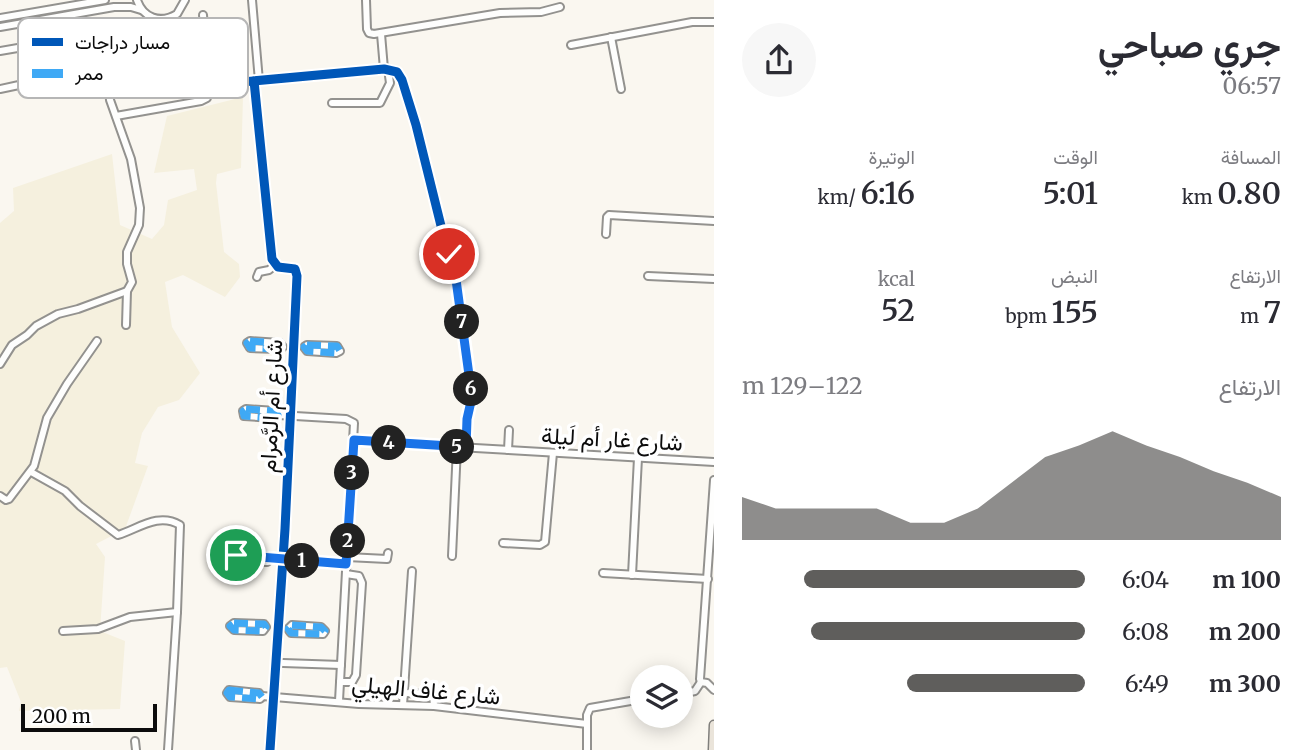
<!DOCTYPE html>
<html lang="ar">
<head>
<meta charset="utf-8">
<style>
  body { margin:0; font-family:Merriweather,Vazirmatn,serif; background:#f7f7f7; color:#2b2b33; direction:rtl; height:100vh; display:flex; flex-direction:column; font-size:26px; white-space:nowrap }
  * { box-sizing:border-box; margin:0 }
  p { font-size:23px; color:#7c7c81 }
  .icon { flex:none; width:38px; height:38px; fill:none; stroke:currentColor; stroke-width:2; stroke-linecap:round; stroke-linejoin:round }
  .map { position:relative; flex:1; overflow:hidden; direction:ltr }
  .panel { display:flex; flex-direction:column; background:#fff; width:595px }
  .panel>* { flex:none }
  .tools { position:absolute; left:630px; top:665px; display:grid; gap:14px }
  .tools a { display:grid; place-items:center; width:63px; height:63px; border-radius:50%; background:#fff; box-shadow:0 4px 18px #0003; font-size:35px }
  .scale { position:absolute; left:21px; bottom:18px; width:136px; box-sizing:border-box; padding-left:7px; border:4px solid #0c0c0c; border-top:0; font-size:19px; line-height:24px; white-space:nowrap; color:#0c0c0c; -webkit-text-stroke:5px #fff; paint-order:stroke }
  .pin { position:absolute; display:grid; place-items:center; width:60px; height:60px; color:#fff; margin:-30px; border:4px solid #fff; border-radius:50%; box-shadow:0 2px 7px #0007 }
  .km { position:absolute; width:35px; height:35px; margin:-18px; border-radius:50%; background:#222; color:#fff; font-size:19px; line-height:35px; text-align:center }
  .round { display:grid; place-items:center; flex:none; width:74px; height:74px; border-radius:37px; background:#f7f7f7 }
  .overview { display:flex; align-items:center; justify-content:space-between; height:119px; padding:0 28px }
  h1 { font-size:38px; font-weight:600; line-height:52px }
  .figures { display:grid; grid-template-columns:repeat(3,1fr); gap:10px; height:119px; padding:7px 28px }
  .figures div { display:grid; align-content:center }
  .figures b { font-size:30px; font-weight:600 }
  .figures small { font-size:19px; font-weight:400 }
  .figures p { font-size:19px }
  .chart { height:196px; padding:14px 28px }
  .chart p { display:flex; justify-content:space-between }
  .chart svg { width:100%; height:126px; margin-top:7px; fill:#5f5e5c; opacity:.7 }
  ul { padding:0 28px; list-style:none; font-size:23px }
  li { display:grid; grid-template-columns:112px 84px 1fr; align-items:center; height:52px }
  li i { height:18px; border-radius:9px; background:#5f5e5c }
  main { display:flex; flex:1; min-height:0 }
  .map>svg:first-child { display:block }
</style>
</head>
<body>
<main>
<section class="panel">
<div class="overview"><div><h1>جري صباحي</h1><p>06:57</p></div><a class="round"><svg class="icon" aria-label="share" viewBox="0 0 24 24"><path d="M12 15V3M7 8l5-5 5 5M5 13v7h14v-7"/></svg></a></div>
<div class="figures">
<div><p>المسافة</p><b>0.80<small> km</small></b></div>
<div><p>الوقت</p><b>5:01</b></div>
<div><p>الوتيرة</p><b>6:16<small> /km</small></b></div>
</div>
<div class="figures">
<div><p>الارتفاع</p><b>7<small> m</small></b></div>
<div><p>النبض</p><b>155<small> bpm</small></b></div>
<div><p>kcal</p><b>52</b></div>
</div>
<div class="chart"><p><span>الارتفاع</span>122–129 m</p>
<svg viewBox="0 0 160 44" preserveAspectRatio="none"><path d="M0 44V29L10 33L20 33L30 33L40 33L50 38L60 38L70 33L80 24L90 15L100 11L110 6L120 11L130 15L140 20L150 24L160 29V44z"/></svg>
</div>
<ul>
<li><b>100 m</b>6:04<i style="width:82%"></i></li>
<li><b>200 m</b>6:08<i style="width:80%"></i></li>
<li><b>300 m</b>6:49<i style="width:52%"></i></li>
</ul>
</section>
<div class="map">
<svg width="714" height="750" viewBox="0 0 714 750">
  <rect width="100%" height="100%" fill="#faf7f0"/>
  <polygon fill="#f5f0de" points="243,97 241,168 217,174 216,183 224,252 239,264 240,277 225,297 183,275 165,282 172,327 200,373 179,400 158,407 142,433 135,463 148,466 125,529 96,544 105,557 100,631 125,641 120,709 19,711 21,702 7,667 0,668 0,223 14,211 13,188 112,154 120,225 152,239 164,225 168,200 197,190 194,169 154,173 167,116"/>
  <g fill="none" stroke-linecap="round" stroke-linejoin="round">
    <g stroke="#93928f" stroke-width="10">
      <g id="minor">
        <path d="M137,0C143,18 160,24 177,14L185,0"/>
        <polyline points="252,0 259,81"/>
        <polyline points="366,0 367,29 369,33 374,34 500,13 541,12 560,7"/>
        <polyline points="0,18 105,0"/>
        <polyline points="0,27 114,7 131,7 141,10"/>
        <polyline points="381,34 384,69"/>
        <polyline points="103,37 110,100 131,159 140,208 139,225 127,252 127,264 132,282 127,291 126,325"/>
        <polyline points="611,37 621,89"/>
        <polyline points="571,45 692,22 714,22"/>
        <polyline points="0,51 35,45 85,27 95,29 103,37 111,40 159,29"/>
        <polyline points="254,81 272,259 278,267 295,269 297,276 285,529 270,750"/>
        <polyline points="209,85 384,69 397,72 402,80 416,125 447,250 454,265 472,392 467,419 466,447"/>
        <polyline points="0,89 19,85"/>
        <polyline points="332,103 380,103 390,83 388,69"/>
        <polyline points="116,116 201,101 207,98 209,85 203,15"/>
        <polyline points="606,234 607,217 609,215 714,221"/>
        <polyline points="648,276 714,279"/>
        <polyline points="257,277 259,272 269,270 275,265"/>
        <polygon points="250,341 280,343 283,347 279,349 250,348 247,343"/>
        <polygon points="307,345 337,346 340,351 336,353 307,351 304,347"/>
        <polyline points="0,364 12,345 27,335 36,326 58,314 78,309 127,291"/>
        <polygon points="246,409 276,411 278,415 274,418 244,416 243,411"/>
        <polyline points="278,415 346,419 354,423 339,701"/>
        <polyline points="354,441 714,462"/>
        <polyline points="508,450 509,430"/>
        <path d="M31,472L65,491L80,506L118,535C138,529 158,512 180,525L177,612L168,750"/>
        <polyline points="714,480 700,679 701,682 707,683 714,690"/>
        <polyline points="0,496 6,500 9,499 34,466 47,418 67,384 97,341"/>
        <polyline points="503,543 540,545 545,542 553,453"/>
        <polygon points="238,554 267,556 271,559 267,562 237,561 234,558"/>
        <polyline points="452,556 457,447"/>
        <polyline points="347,557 387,559 388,553"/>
        <polyline points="280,560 346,564"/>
        <polyline points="603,573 708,579"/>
        <polyline points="632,575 638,458"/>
        <polygon points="234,623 264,624 266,627 263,631 234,630 230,626"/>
        <polygon points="292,625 321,627 325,631 323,634 291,633 288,629"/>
        <polyline points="63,631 98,629 130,617 177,612"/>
        <polyline points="283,663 341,665"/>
        <polyline points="340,682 352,682 356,675 362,583 359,576 346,574"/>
        <polygon points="229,690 259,693 262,697 260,699 230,697 227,693"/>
        <polyline points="404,693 433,694 434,706"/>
        <polyline points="681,694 695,691 701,682"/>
        <polyline points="262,696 359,704 434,706 587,724"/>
        <polyline points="403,705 412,571"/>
        <polyline points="135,741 136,750"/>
        <polyline points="587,750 587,715 590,708 642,699"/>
      </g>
    </g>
    <g stroke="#807f7c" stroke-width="11">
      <polyline id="major" points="713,750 714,725"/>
    </g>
    <use href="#minor" stroke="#fefefd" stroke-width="6"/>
    <use href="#major" stroke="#eae4da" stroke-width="8"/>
    <g stroke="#3fa9f5" stroke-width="7" stroke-dasharray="14 7" stroke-linecap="butt">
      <polygon points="250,341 280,343 283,347 279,349 250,348 247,343"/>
      <polygon points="307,345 337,346 340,351 336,353 307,351 304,347"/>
      <polygon points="246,409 276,411 278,415 274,418 244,416 243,411"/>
      <polygon points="238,554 267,556 271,559 267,562 237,561 234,558"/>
      <polygon points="234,623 264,624 266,627 263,631 234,630 230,626"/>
      <polygon points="292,625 321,627 325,631 323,634 291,633 288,629"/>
      <polygon points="229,690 259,693 262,697 260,699 230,697 227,693"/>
    </g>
    <g stroke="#fff" stroke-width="13">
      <g id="cycleway">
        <polyline points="254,81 272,259 278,267 295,269 297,276 285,529 270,750"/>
        <polyline points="209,85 384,69 397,72 402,80 416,125 447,250 454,265 472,392 467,419 466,447"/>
      </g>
    </g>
    <use href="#cycleway" stroke="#0057b8" stroke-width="9"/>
  </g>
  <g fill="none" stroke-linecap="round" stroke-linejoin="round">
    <g stroke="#fff" stroke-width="14">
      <polyline id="route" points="236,555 346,564 354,440 466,447 467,419 472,397 454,265 449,254"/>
    </g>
    <use href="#route" stroke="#1a73e8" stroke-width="9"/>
  </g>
  <g text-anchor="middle" stroke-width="7" stroke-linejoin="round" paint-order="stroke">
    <g font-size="23" fill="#0c0c0c" stroke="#fff">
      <text transform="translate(271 406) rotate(-87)" y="8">شارع أم الرَّمرام</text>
      <text transform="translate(612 439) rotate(3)" y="8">شارع غار أم لَيلة</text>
      <text transform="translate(426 690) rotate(5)" y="8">شارع غاف الهيلي</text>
    </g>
  </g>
  <rect x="18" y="18" width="230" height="80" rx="10" fill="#fff" stroke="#b6b6b6" stroke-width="2"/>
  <rect x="32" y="38" width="31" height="8" fill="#0057b8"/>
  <rect x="32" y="69" width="31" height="9" fill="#3fa9f5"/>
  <g font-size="19" fill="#0c0c0c">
    <text x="75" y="49">مسار دراجات</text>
    <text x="75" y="80">ممر</text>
  </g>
</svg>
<div class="tools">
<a><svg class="icon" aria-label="layers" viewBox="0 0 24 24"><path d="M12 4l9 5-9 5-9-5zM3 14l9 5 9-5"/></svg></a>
</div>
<div class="scale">200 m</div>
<div class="pin" style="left:236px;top:555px;background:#1e9e55"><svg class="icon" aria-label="arrive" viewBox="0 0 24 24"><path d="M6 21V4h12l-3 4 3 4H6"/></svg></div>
<div class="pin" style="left:449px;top:254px;background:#d93025"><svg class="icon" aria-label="check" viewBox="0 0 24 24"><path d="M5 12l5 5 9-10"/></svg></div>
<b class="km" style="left:302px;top:561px">1</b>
<b class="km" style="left:348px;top:541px">2</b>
<b class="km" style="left:352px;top:473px">3</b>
<b class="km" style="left:389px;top:443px">4</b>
<b class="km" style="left:457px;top:447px">5</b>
<b class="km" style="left:471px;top:389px">6</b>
<b class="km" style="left:462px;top:322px">7</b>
</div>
</main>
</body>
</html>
